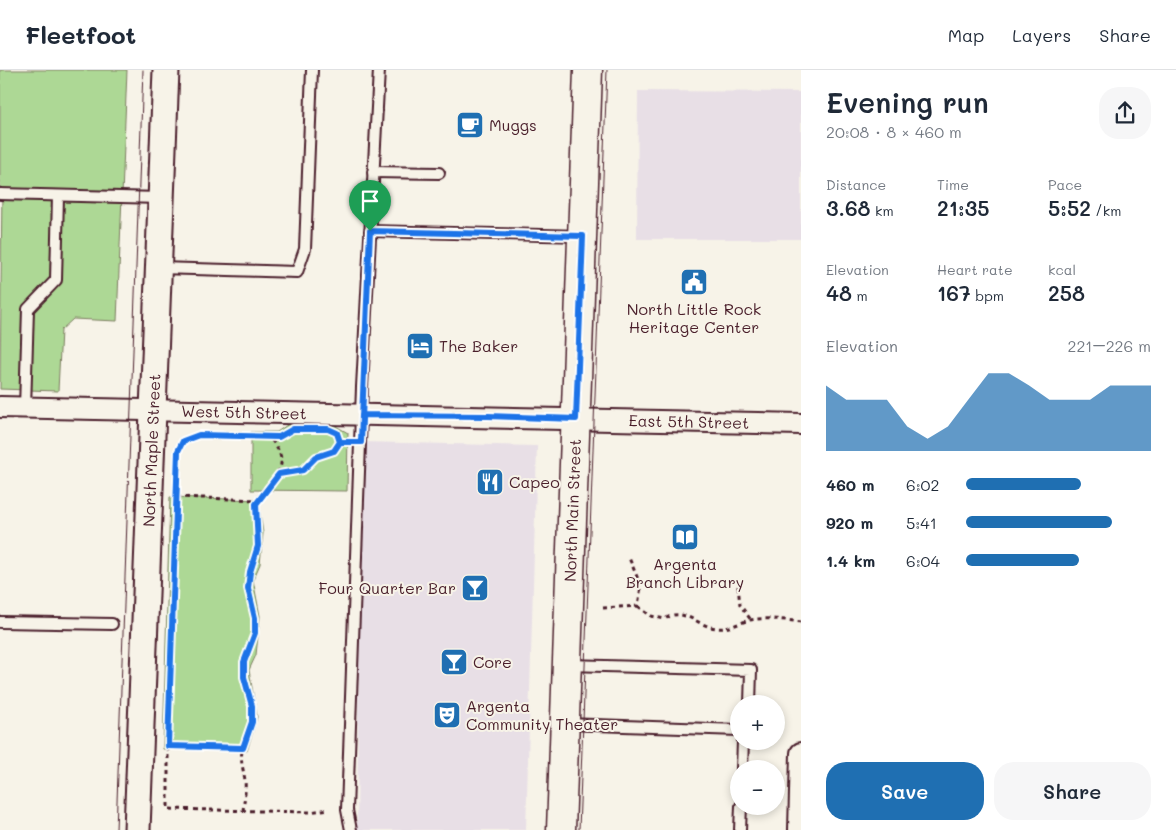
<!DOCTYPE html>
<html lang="en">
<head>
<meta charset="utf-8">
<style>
  body { margin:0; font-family:Mali,sans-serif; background:#f6f6f7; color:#1f2937; height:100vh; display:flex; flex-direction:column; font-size:19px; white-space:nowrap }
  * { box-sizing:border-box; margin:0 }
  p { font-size:16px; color:#747a83 }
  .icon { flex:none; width:28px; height:28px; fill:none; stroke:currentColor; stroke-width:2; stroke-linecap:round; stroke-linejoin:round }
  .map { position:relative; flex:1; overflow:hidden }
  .panel { display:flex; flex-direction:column; background:#fff; width:375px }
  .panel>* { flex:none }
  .buttons { position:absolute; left:730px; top:625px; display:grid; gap:10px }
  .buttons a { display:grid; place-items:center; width:55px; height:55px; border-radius:50%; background:#fff; box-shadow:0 2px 8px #0003; font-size:25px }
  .pin { position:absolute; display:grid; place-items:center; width:42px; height:42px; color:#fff; margin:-51px -21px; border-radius:50% 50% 50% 0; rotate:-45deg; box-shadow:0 0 5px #0007 }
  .pin .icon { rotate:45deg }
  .round { display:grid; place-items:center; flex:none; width:52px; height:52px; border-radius:20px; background:#f6f6f7 }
  .head { display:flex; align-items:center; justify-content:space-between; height:85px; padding:0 25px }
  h1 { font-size:28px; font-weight:600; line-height:38px }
  .figures { display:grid; grid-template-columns:repeat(3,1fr); gap:8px; height:85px; padding:5px 25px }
  .figures div { display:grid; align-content:center }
  .figures b { font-size:21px; font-weight:600 }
  .figures small { font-size:14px; font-weight:400 }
  .figures p { font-size:14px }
  .chart { height:140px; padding:10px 25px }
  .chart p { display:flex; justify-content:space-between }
  .chart svg { width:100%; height:90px; margin-top:5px; fill:#1f6fb2; opacity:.7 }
  .primary-button { display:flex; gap:10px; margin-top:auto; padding:10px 25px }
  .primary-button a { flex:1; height:58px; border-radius:20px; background:#1f6fb2; color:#fff; font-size:20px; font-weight:600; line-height:58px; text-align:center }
  .primary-button a+a { background:#f6f6f7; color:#1f2937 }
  ul { padding:0 25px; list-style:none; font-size:16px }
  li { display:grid; grid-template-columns:80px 60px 1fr; align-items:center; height:38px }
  li i { height:12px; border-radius:6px; background:#1f6fb2 }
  header { display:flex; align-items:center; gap:30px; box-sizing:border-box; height:70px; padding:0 25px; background:#fff; border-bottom:1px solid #e0e1e3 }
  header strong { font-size:24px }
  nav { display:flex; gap:28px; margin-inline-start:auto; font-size:18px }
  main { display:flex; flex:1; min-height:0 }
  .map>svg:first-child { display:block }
</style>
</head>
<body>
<header>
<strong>Fleetfoot</strong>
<nav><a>Map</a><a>Layers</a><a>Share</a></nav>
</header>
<main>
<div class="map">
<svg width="801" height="760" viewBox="0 0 801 760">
  <rect width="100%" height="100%" fill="#f7f3e8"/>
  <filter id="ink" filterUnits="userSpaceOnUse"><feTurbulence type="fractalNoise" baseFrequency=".02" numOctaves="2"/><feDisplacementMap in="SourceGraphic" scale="10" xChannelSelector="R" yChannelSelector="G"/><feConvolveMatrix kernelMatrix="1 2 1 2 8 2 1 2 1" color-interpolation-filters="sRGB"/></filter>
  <g filter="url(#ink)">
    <g fill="#e8dfe6">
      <polygon points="638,21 801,22 801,169 637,169"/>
      <polygon points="361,372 537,376 526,760 357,760"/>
    </g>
    <g fill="#add895" stroke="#7c7c60">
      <polygon points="0,0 127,0 117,251 73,249 61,260 58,321 0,319 2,117 0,117"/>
      <polygon points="290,353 334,355 348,363 347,421 251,420 251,362 277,362"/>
      <polygon points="170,427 258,430 263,463 260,494 253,510 260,546 256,585 249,600 257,647 247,681 163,679"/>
    </g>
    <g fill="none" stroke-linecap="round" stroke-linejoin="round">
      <g stroke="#4a1f2b" stroke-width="14">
        <g id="service">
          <polyline points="373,102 439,103"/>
          <polyline points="0,124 161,128"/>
          <polyline points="370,161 582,166"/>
          <polyline points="159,198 297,202 305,179 312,0"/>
          <polyline points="25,338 28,239 56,210 58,126"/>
          <polyline points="0,552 112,554"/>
          <polyline points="568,595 751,600 750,634"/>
          <polyline points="566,654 739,660"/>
          <polyline points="742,699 743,671"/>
          <polyline points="351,760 347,740 362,317 379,0"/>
          <polyline points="740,760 741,736"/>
        </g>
      </g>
      <g stroke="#4a1f2b" stroke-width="24">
        <g id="minor">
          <path id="s1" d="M0,337L801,354"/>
          <polyline points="799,760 801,683"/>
        </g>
      </g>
      <g stroke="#4a1f2b" stroke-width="29">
        <g id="tertiary">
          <path id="s2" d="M137,760L166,0"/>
        </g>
      </g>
      <g stroke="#4a1f2b" stroke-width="31">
        <g id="secondary">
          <path id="s3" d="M561,760L588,0"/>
        </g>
      </g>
      <g stroke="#4a1f2b" stroke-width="3" stroke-dasharray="4 4" stroke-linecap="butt">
        <polyline points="179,378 183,371 194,366"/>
        <polyline points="279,404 303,400 316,387 334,381 340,372"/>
        <polyline points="177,427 258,430"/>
        <polyline points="738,516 740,535 751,550"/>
        <path d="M638,536L651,546L665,549C683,536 697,556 716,558C728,560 738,553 750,550C766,547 785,550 801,552"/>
        <polyline points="603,538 638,536 641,516 629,488"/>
        <polyline points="168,669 168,739 310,742 329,739"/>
        <polyline points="168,676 243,678"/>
        <path d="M243,741C244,731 246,721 245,711C244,701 240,692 242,681C245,666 254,654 252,637C250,622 242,609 245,593C246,583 252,574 255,564C258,547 248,532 248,516C249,501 256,490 258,476C260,464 255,454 255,442C255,409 303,406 269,367"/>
      </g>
      <use href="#service" stroke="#f7f3e8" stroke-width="10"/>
      <use href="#minor" stroke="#f7f3e8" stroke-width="20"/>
      <use href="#tertiary" stroke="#f7f3e8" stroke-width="25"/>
      <use href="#secondary" stroke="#f7f3e8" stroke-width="28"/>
      <g stroke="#4a1f2b" stroke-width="1">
        <polyline points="116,760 143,0"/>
        <polyline points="579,760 607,0"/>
      </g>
    </g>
  </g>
  <g fill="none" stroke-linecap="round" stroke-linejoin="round" filter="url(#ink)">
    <g stroke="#fff" stroke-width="10">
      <polyline id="route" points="370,161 361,372 340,372 334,381 316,387 303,400 279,404 256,434 258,476 250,502 248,518 255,548 255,563 244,592 244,607 252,636 252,652 243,678 168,676 178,381 183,371 199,365 279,367 293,359 328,359 337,363 340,372 361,372 362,345 488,346 576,349 583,166 370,161"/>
    </g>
    <use href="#route" stroke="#1a73e8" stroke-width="6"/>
  </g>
  <defs>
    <g id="cafe-square" transform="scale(1.4375)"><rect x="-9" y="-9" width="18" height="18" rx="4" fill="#1f6fb2" stroke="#f7f3e8"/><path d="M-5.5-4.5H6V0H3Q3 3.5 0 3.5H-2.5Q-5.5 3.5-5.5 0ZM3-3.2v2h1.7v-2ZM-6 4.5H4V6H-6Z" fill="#fff"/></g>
    <g id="civic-square" transform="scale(1.4375)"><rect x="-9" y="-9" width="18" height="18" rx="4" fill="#1f6fb2" stroke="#f7f3e8"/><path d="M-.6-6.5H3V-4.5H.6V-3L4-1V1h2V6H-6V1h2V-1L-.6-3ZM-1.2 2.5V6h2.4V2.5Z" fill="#fff"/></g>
    <g id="hotel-square" transform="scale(1.4375)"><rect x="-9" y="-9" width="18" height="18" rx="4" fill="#1f6fb2" stroke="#f7f3e8"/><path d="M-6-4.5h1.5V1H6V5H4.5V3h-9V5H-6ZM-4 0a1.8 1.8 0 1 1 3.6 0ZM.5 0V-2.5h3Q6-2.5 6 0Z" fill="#fff"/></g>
    <g id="restaurant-square" transform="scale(1.4375)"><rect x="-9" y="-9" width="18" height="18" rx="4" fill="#1f6fb2" stroke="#f7f3e8"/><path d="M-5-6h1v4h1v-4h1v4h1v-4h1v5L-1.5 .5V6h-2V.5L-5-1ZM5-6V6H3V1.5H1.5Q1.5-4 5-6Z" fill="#fff"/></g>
    <g id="library-square" transform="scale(1.4375)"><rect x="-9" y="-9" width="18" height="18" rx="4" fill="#1f6fb2" stroke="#f7f3e8"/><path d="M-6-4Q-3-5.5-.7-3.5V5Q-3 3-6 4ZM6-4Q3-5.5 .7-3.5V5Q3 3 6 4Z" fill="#fff"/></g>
    <g id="bar-square" transform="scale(1.4375)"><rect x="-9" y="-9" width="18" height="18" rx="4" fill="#1f6fb2" stroke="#f7f3e8"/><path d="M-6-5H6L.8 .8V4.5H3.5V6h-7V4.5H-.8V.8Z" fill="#fff"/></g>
    <g id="theatre-square" transform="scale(1.4375)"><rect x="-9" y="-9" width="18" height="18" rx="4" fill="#1f6fb2" stroke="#f7f3e8"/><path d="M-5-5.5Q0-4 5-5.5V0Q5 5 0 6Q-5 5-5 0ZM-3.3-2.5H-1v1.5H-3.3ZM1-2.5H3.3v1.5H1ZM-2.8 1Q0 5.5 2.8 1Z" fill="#fff"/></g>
  </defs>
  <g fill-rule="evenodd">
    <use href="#cafe-square" x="470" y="55"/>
    <use href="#civic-square" x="694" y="212"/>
    <use href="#hotel-square" x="420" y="276"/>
    <use href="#restaurant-square" x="490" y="412"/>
    <use href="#library-square" x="685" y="467"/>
    <use href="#bar-square" x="475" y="518"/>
    <use href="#bar-square" x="454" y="592"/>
    <use href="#theatre-square" x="447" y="645"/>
  </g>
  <g text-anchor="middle" stroke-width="4" stroke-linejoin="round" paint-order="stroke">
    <g font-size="16" fill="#4a1f2b" stroke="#f7f3e8" text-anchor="start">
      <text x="489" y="61">Muggs</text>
      <text x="694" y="245" text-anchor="middle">North Little Rock<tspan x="694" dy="18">Heritage Center</tspan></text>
      <text x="439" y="282">The Baker</text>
      <text x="509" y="418">Capeo</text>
      <text x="685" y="500" text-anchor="middle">Argenta<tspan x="685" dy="18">Branch Library</tspan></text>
      <text x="456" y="524" text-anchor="end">Four Quarter Bar</text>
      <text x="473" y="598">Core</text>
      <text x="466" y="642">Argenta<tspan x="466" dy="18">Community Theater</tspan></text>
    </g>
    <g font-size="16" fill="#4a1f2b" stroke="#f7f3e8">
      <text dy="6" stroke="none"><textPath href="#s1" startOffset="244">West 5th Street</textPath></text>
      <text dy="6" stroke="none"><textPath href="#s1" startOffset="689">East 5th Street</textPath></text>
      <text dy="6" stroke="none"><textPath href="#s2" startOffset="380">North Maple Street</textPath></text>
      <text dy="6" stroke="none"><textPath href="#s3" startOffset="320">North Main Street</textPath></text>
    </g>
  </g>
</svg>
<div class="buttons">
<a>+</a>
<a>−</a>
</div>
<div class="pin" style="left:370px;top:161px;background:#1e9e55"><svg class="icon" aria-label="arrive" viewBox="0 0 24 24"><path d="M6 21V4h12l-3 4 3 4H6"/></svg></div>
</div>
<section class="panel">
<div class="head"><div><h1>Evening run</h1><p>20:08 · 8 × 460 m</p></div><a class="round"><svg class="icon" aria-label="share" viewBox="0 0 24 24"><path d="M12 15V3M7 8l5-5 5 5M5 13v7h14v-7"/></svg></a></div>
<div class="figures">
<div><p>Distance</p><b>3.68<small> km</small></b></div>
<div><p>Time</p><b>21:35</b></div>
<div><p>Pace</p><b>5:52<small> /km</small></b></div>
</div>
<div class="figures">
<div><p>Elevation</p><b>48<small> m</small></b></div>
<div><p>Heart rate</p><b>167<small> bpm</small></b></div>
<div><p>kcal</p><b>258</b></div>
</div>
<div class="chart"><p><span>Elevation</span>221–226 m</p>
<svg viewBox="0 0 160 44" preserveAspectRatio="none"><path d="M0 44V12L10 19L20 19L30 19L40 32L50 38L60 32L70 19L80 6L90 6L100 12L110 19L120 19L130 19L140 12L150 12L160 12V44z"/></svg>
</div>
<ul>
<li><b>460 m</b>6:02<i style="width:62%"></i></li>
<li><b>920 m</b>5:41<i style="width:79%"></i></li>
<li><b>1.4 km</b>6:04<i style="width:61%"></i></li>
</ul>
<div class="primary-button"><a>Save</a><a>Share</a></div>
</section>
</main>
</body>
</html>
